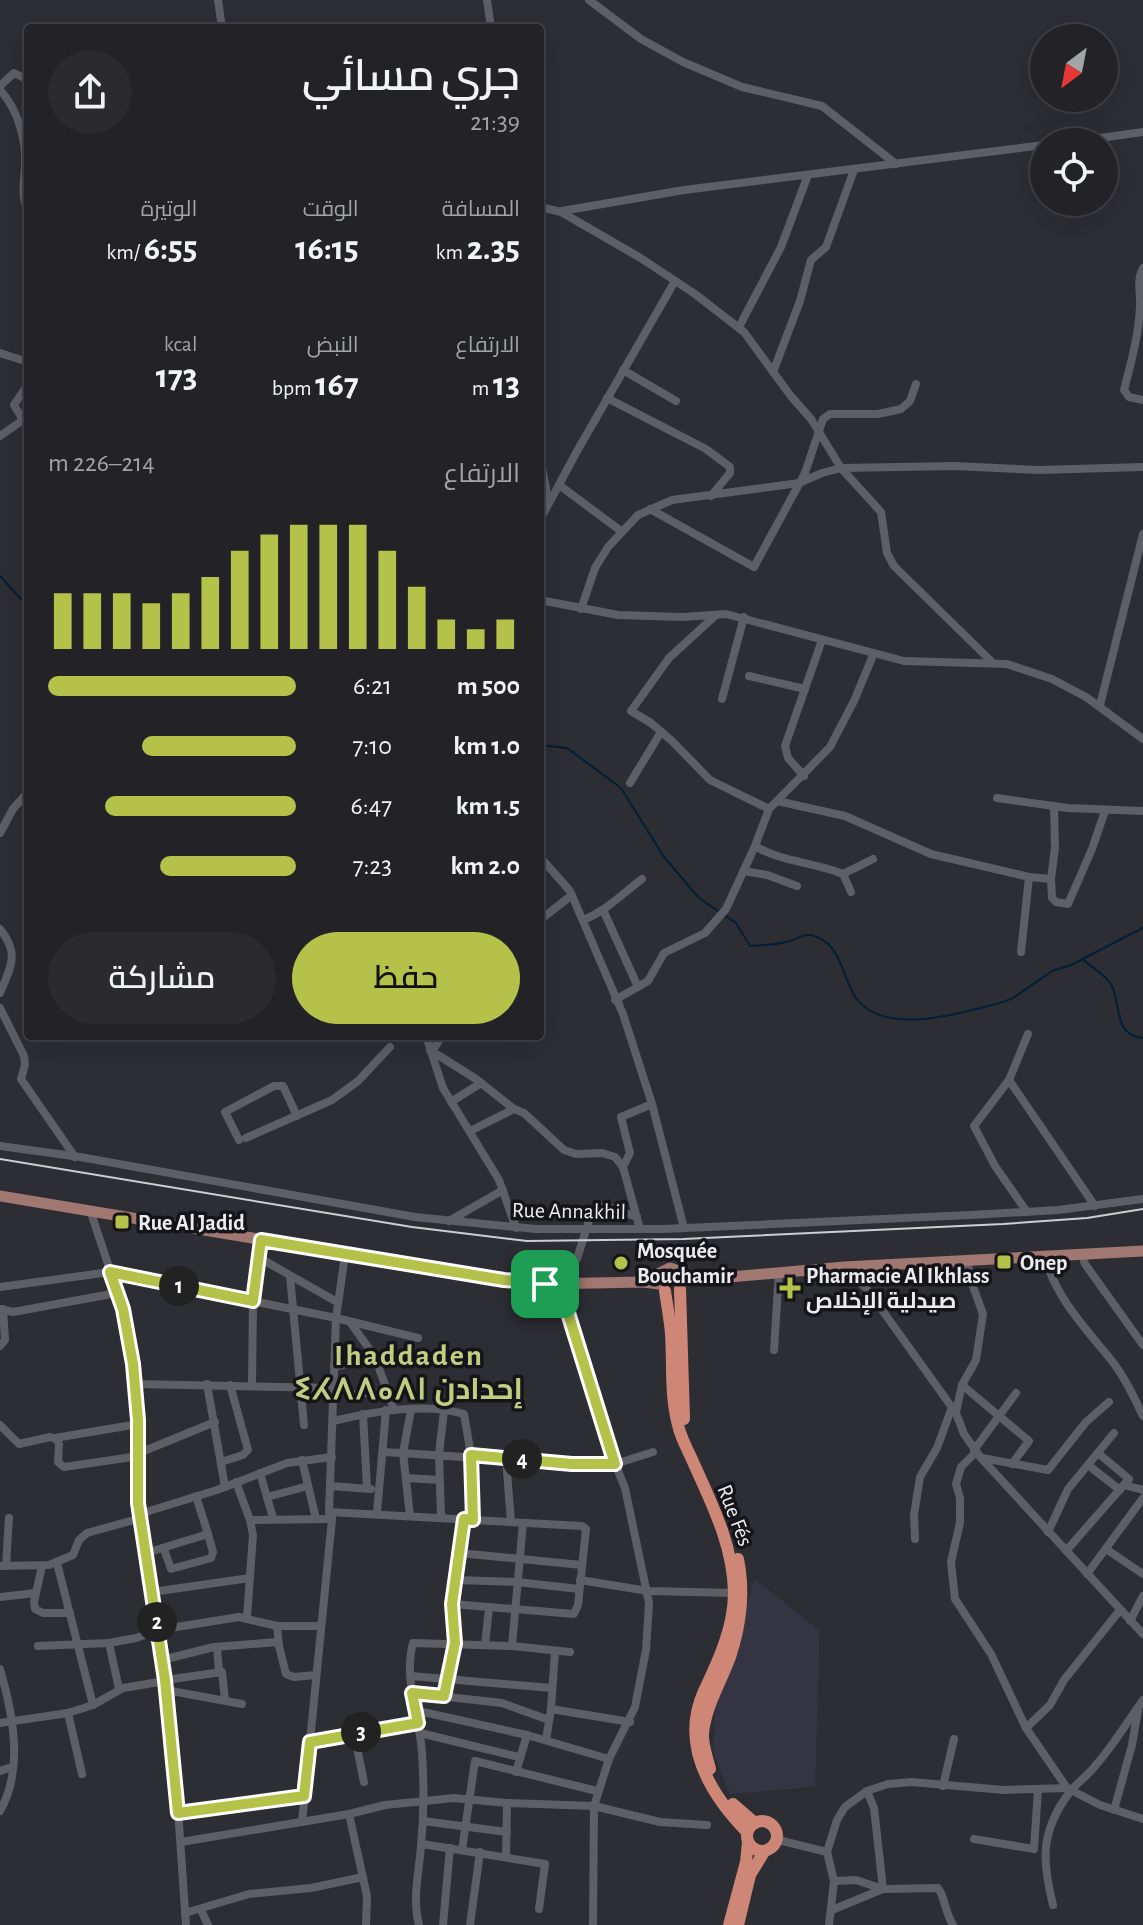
<!DOCTYPE html>
<html lang="ar">
<head>
<meta charset="utf-8">
<style>
  body { margin:0; font-family:"Alegreya Sans",Cairo,"Noto Sans Tifinagh",sans-serif; background:#2a2a2f; color:#f1f3f6; direction:rtl; height:100vh; display:flex; flex-direction:column; font-size:30px; white-space:nowrap }
  * { box-sizing:border-box; margin:0 }
  p { font-size:26px; color:#a2a4a7 }
  .icon { flex:none; width:44px; height:44px; fill:none; stroke:currentColor; stroke-width:2; stroke-linecap:round; stroke-linejoin:round }
  .map { position:relative; flex:1; overflow:hidden; direction:ltr }
  .drawer { position:absolute; left:24px; top:24px; width:520px; height:1016px; display:flex; flex-direction:column; background:#222227; border-radius:8px; box-shadow:0 8px 32px #0002,0 0 0 2px #3f3f44; direction:rtl }
  .drawer>* { flex:none }
  .needle { width:52px; rotate:212deg }
  .fabs { position:absolute; left:1030px; top:24px; display:grid; gap:16px }
  .fabs a { display:grid; place-items:center; width:88px; height:88px; border-radius:50%; background:#222227; box-shadow:0 8px 32px #0002,0 0 0 2px #3f3f44; font-size:40px }
  .pin { position:absolute; display:grid; place-items:center; width:68px; height:68px; color:#fff; margin:-34px; border-radius:16px; box-shadow:0 4px 12px #0006 }
  .km { position:absolute; width:40px; height:40px; margin:-20px; border-radius:50%; background:#222; color:#fff; font-size:22px; line-height:40px; text-align:center }
  .round { display:grid; place-items:center; flex:none; width:84px; height:84px; border-radius:42px; background:#2a2a2f }
  .overview { display:flex; align-items:center; justify-content:space-between; height:136px; padding:0 24px }
  h1 { font-size:44px; font-weight:600; line-height:60px }
  .metrics { display:grid; grid-template-columns:repeat(3,1fr); gap:12px; height:136px; padding:8px 24px }
  .metrics div { display:grid; align-content:center }
  .metrics b { font-size:34px; font-weight:600 }
  .metrics small { font-size:22px; font-weight:400 }
  .metrics p { font-size:22px }
  .chart { height:224px; padding:16px 24px }
  .chart p { display:flex; justify-content:space-between }
  .chart svg { width:100%; height:144px; margin-top:8px; stroke:#b4c24a; stroke-width:6 }
  .action { display:flex; gap:16px; margin-top:auto; padding:16px 24px }
  .action a { flex:1; height:92px; border-radius:48px; background:#b4c24a; color:#111; font-size:32px; font-weight:600; line-height:92px; text-align:center }
  .action a+a { background:#2a2a2f; color:#f1f3f6 }
  ul { padding:0 24px; list-style:none; font-size:26px }
  li { display:grid; grid-template-columns:128px 96px 1fr; align-items:center; height:60px }
  li i { height:20px; border-radius:10px; background:#b4c24a }
  .map>svg:first-child { display:block }
</style>
</head>
<body>
<div class="map">
<svg width="1143" height="1925" viewBox="0 0 1143 1925">
  <rect width="100%" height="100%" fill="#2d2d34"/>
  <polygon fill="#343442" points="755,1579 820,1631 815,1787 730,1794 713,1752 716,1701"/>
  <g fill="none" stroke-linecap="round" stroke-linejoin="round">
    <g stroke="#011f35" stroke-width="2">
      <polyline points="0,576 28,607"/>
      <polyline points="540,745 567,748 621,788 664,857 699,898 718,911"/>
      <path d="M724,915L736,923L750,946C765,945 780,945 793,940C799,938 804,933 811,935C842,942 841,976 856,998C885,1038 965,1012 1003,1002L1013,998L1052,971L1071,965L1143,928"/>
      <path d="M1083,959C1091,968 1107,975 1112,986C1121,1006 1114,1036 1143,1038"/>
    </g>
    <g stroke="#5e5e67" stroke-width="8">
      <polyline points="218,0 222,28"/>
      <polyline points="487,0 491,28"/>
      <polyline points="589,0 641,39 683,62 742,87 822,106 896,164"/>
      <polyline points="0,86 14,73 28,80"/>
      <path d="M0,90C18,109 27,142 25,167C24,183 21,196 28,211"/>
      <polyline points="1071,142 1143,132"/>
      <polyline points="540,207 561,212 639,257 695,294 744,332 790,395 811,419 841,468 881,512 887,553 894,566 992,662"/>
      <polyline points="562,211 684,190 1044,145"/>
      <path d="M1143,268C1136,281 1141,292 1140,306C1139,334 1131,363 1124,390L1129,397L1143,400"/>
      <polyline points="739,327 781,247 808,175"/>
      <polyline points="0,353 28,362"/>
      <polyline points="623,370 676,401"/>
      <polyline points="773,372 800,301 811,260 826,247 854,170"/>
      <polyline points="607,398 706,449 730,467 730,473 711,496"/>
      <polyline points="0,436 23,420 14,405 28,384"/>
      <polyline points="540,458 546,488 546,505"/>
      <polyline points="559,485 621,531"/>
      <polyline points="650,509 754,567 805,473 823,419 830,414 878,414 901,409 910,401 916,384"/>
      <polyline points="540,520 576,453 675,281"/>
      <polyline points="540,600 618,615 683,617 726,614 904,661 1007,664 1052,679 1086,697 1143,739"/>
      <polyline points="581,609 595,568 608,547 638,515 672,500 799,483 822,473 841,468 954,466 1039,470 1143,467"/>
      <polyline points="716,615 669,658 631,711 651,723 672,741 710,780 769,809"/>
      <polyline points="749,676 805,689"/>
      <polyline points="722,699 744,617"/>
      <polyline points="1100,705 1143,534"/>
      <polyline points="804,776 788,758 785,746 822,640"/>
      <polyline points="630,783 661,732"/>
      <polyline points="997,798 1068,808 1143,811"/>
      <polyline points="777,801 845,816 931,854 1029,877 1051,879"/>
      <polyline points="1054,806 1055,848 1051,879 1052,898 1056,902 1068,904 1092,849 1105,811"/>
      <polyline points="0,833 13,809 28,792"/>
      <path d="M755,846C781,862 814,862 843,874L851,892"/>
      <polyline points="540,857 570,891 623,1014 652,1104 684,1228"/>
      <polyline points="744,871 767,875 797,886"/>
      <polyline points="843,874 873,859"/>
      <polyline points="604,912 638,987"/>
      <polyline points="540,920 572,895"/>
      <path d="M583,920C606,911 622,894 642,879"/>
      <path d="M0,929C20,954 11,966 0,993"/>
      <polyline points="1021,952 1029,877"/>
      <polyline points="615,1000 648,981 664,953 705,933 726,909 755,846 769,809 830,747 854,701 874,653"/>
      <polyline points="0,1008 24,1056 25,1065 21,1079 75,1157"/>
      <polyline points="426,1036 443,1088 499,1180 516,1228"/>
      <polyline points="430,1050 476,1079 514,1109 524,1113 564,1150 576,1154 602,1153 615,1157 623,1167 640,1229"/>
      <polyline points="432,1052 442,1036"/>
      <polyline points="1009,1080 1095,1206"/>
      <polyline points="451,1102 481,1083"/>
      <polyline points="470,1131 514,1109"/>
      <polyline points="246,1138 332,1100 358,1081 390,1047"/>
      <polyline points="239,1140 225,1112 274,1086 283,1086 297,1116"/>
      <polyline points="0,1146 80,1157 415,1217 536,1229 663,1229 970,1215 1058,1210 1143,1199"/>
      <polyline points="623,1167 630,1153 621,1117 652,1104"/>
      <polyline points="90,1210 123,1309 133,1364 138,1420 138,1503 174,1752 186,1925"/>
      <polyline points="1027,1212 995,1166 974,1126 1009,1080 1028,1034"/>
      <polyline points="449,1221 503,1190"/>
      <polyline points="1082,1254 1085,1264 1143,1345"/>
      <path d="M1045,1256C1054,1296 1087,1330 1112,1361C1125,1378 1134,1397 1143,1416"/>
      <polyline points="258,1257 337,1302"/>
      <polyline points="844,1267 867,1289 956,1413 964,1434 981,1458 1143,1634"/>
      <polyline points="290,1276 304,1425"/>
      <polyline points="545,1284 550,1268 577,1259 591,1214 597,1207 606,1206 637,1217"/>
      <polyline points="559,1284 577,1337 608,1446 625,1488 649,1603 646,1650 635,1707 609,1759 594,1806 593,1925"/>
      <polyline points="0,1287 110,1272 336,1318 418,1338"/>
      <polyline points="0,1309 13,1312 117,1293"/>
      <polyline points="350,1322 375,1357 394,1410"/>
      <polyline points="0,1346 5,1340 3,1309"/>
      <polyline points="774,1350 779,1272"/>
      <polyline points="334,1367 375,1357"/>
      <polyline points="135,1384 333,1388"/>
      <polyline points="207,1384 225,1487"/>
      <polyline points="962,1385 1029,1441 1012,1464"/>
      <polyline points="252,1386 253,1301 261,1240"/>
      <polyline points="356,1394 389,1391"/>
      <polyline points="956,1412 962,1385 976,1360 983,1314 971,1281 967,1260"/>
      <polyline points="363,1414 367,1488"/>
      <path d="M333,1421C372,1412 424,1402 464,1414L471,1455L473,1520"/>
      <polyline points="0,1425 19,1444 50,1437 56,1439 59,1444 58,1462 64,1467 139,1456"/>
      <polyline points="55,1438 138,1424"/>
      <polyline points="974,1450 1016,1393"/>
      <polyline points="384,1452 592,1465 615,1464 653,1452"/>
      <polyline points="976,1452 961,1467 956,1484 960,1498 960,1523 951,1562 955,1599 991,1654 1026,1728 1067,1788 1100,1805 1143,1819"/>
      <polyline points="139,1453 215,1422"/>
      <polyline points="982,1458 1048,1470 1086,1422 1109,1402"/>
      <polyline points="506,1459 511,1522"/>
      <polyline points="302,1460 316,1519"/>
      <polyline points="221,1462 243,1455 248,1450 230,1385"/>
      <polyline points="1088,1465 1120,1490"/>
      <polyline points="260,1473 273,1518"/>
      <polyline points="406,1478 439,1480"/>
      <polyline points="236,1482 250,1520 253,1535 247,1617"/>
      <polyline points="1124,1485 1143,1490"/>
      <polyline points="330,1486 371,1489"/>
      <polyline points="267,1497 308,1486"/>
      <polyline points="329,1512 582,1526 586,1529 578,1605 574,1614 452,1604"/>
      <polyline points="377,1513 386,1410"/>
      <polyline points="410,1516 403,1453 411,1410"/>
      <polyline points="441,1517 439,1454 444,1411"/>
      <polyline points="250,1520 332,1519"/>
      <polyline points="1048,1532 1068,1489 1114,1433"/>
      <polyline points="915,1539 914,1515 920,1477 937,1448 952,1407"/>
      <polyline points="164,1549 171,1569 211,1558 213,1552 208,1534"/>
      <polyline points="1106,1549 1143,1574"/>
      <polyline points="1066,1551 1129,1479 1098,1453"/>
      <polyline points="146,1553 208,1534 196,1496"/>
      <polyline points="459,1553 582,1565"/>
      <polyline points="57,1563 93,1705"/>
      <polyline points="6,1565 9,1518"/>
      <polyline points="0,1566 49,1565 73,1555 79,1540 87,1533 134,1520 149,1511 217,1490 287,1463 332,1457"/>
      <polyline points="42,1566 34,1602 35,1609 43,1613 70,1613"/>
      <polyline points="1087,1574 1143,1498"/>
      <polyline points="455,1580 517,1582 579,1589"/>
      <polyline points="580,1580 648,1591 734,1593"/>
      <polyline points="152,1592 250,1578"/>
      <polyline points="0,1597 36,1593"/>
      <polyline points="1130,1621 1143,1596"/>
      <polyline points="277,1626 279,1646 286,1674 294,1677 316,1675"/>
      <polyline points="109,1643 119,1689"/>
      <polyline points="485,1645 489,1608"/>
      <polyline points="38,1646 109,1643 136,1638 158,1630 239,1617 277,1626 321,1626"/>
      <polyline points="512,1646 523,1523"/>
      <polyline points="217,1647 219,1672"/>
      <polyline points="162,1660 214,1647 278,1642"/>
      <path d="M0,1669C13,1714 24,1769 0,1811"/>
      <polyline points="411,1676 552,1688"/>
      <polyline points="165,1680 222,1672 225,1700"/>
      <polyline points="166,1690 242,1704"/>
      <polyline points="412,1693 502,1703 549,1720"/>
      <polyline points="444,1696 455,1643 452,1604 464,1519"/>
      <polyline points="551,1709 555,1651"/>
      <polyline points="414,1710 527,1735 609,1759"/>
      <polyline points="68,1713 82,1774"/>
      <polyline points="0,1723 68,1713 93,1705 123,1688 165,1681"/>
      <polyline points="1026,1728 1050,1705 1064,1680 1120,1610"/>
      <polyline points="354,1733 364,1782"/>
      <polyline points="420,1733 519,1757"/>
      <polyline points="546,1740 551,1709 630,1722"/>
      <polyline points="310,1742 418,1723"/>
      <polyline points="0,1771 12,1767"/>
      <polyline points="516,1772 527,1735"/>
      <polyline points="943,1786 954,1739"/>
      <polyline points="1114,1810 1132,1745 1138,1710"/>
      <polyline points="178,1813 304,1796"/>
      <polyline points="349,1814 367,1896 366,1925"/>
      <polyline points="423,1821 507,1832"/>
      <polyline points="302,1822 332,1519 329,1512 336,1318 345,1255"/>
      <polyline points="974,1839 1034,1849 1038,1789"/>
      <polyline points="778,1840 827,1852 837,1820 845,1807 867,1791 888,1784 911,1782 1004,1790 1067,1788"/>
      <polyline points="181,1842 349,1814 385,1805 454,1798 507,1803 594,1806 660,1822 707,1825"/>
      <polyline points="422,1844 545,1864 539,1909"/>
      <polyline points="462,1850 475,1761 597,1791"/>
      <polyline points="827,1852 834,1881 829,1925"/>
      <polyline points="506,1857 507,1803"/>
      <path d="M834,1881L856,1880L883,1889L938,1888C945,1897 945,1913 953,1925"/>
      <path d="M1053,1905C1042,1861 1040,1832 1069,1793C1076,1783 1088,1776 1095,1766C1113,1746 1127,1722 1143,1700"/>
      <polyline points="201,1910 208,1925"/>
      <polyline points="832,1910 883,1889 874,1808 867,1791"/>
      <polyline points="185,1913 249,1894 311,1888 363,1877"/>
      <path d="M419,1925C412,1898 419,1873 421,1846C424,1816 424,1783 422,1753C420,1717 403,1679 413,1643L512,1646L570,1652"/>
      <polyline points="443,1925 450,1848"/>
      <polyline points="470,1925 480,1852"/>
    </g>
    <g stroke="#a17771" stroke-width="11">
      <polyline points="0,1196 504,1280 545,1284 643,1282 659,1284"/>
      <polyline points="644,1281 670,1268 693,1276"/>
      <polyline points="684,1281 844,1267 1143,1251"/>
    </g>
    <g stroke="#ce8777" stroke-width="12">
      <polyline points="680,1289 684,1419"/>
      <path d="M665,1291C667,1305 670,1320 671,1334C673,1365 670,1395 678,1425C681,1439 689,1452 694,1464C713,1506 733,1546 734,1592C734,1627 719,1660 704,1691C680,1744 710,1794 747,1832"/>
      <path d="M710,1769C707,1757 702,1744 703,1733C706,1705 721,1682 730,1657C741,1624 745,1593 738,1559"/>
      <polyline points="733,1804 755,1823"/>
      <circle cx="762" cy="1836" r="15"/>
      <polyline points="729,1925 746,1862 748,1842"/>
      <polyline points="738,1925 750,1875 764,1852"/>
    </g>
    <polyline stroke="#cdcdd2" stroke-width="2" points="0,1159 412,1227 527,1241 683,1239 1003,1224 1087,1218 1143,1209"/>
  </g>
  <g fill="none" stroke-linecap="round" stroke-linejoin="round">
    <g stroke="#fff" stroke-width="16">
      <polygon id="route" points="261,1240 504,1280 559,1284 615,1464 572,1464 471,1455 473,1520 464,1519 452,1604 455,1643 444,1696 412,1693 418,1723 310,1742 304,1796 178,1813 165,1680 138,1503 138,1420 133,1364 123,1309 110,1272 253,1301"/>
    </g>
    <use href="#route" stroke="#b4c24a" stroke-width="10"/>
  </g>
  <g fill="#b4c24a" stroke="#151519" stroke-width="3">
    <rect x="114" y="1214" width="16" height="16" rx="4"/>
    <rect x="996" y="1254" width="16" height="16" rx="4"/>
    <circle cx="621" cy="1263" r="8"/>
    <path d="M786 1276h8v8h8v8h-8v8h-8v-8h-8v-8h8z"/>
  </g>
  <g text-anchor="middle" stroke-width="7" stroke-linejoin="round" paint-order="stroke">
    <g font-size="22" fill="#ebebf0" stroke="#151519">
      <text transform="translate(569 1210) rotate(1)" y="8">Rue Annakhil</text>
      <text transform="translate(736 1515) rotate(69)" y="8">Rue Fés</text>
    </g>
    <g font-size="22" font-weight="bold" fill="#ebebf0" stroke="#151519" text-anchor="start">
      <text x="138" y="1230">Rue Al Jadid</text>
      <text x="637" y="1258">Mosquée<tspan x="637" dy="25">Bouchamir</tspan></text>
      <text x="1020" y="1270">Onep</text>
      <text x="806" y="1283">Pharmacie Al Ikhlass<tspan x="806" dy="25">صيدلية الإخلاص</tspan></text>
    </g>
    <g font-size="30" font-weight="bold" letter-spacing="2" fill="#c2cd81" stroke="#151519">
      <text x="409" y="1365">Ihaddaden<tspan x="409" dy="34">ⵉⵃⴷⴷⴰⴷⵏ إحدادن</tspan></text>
    </g>
  </g>
</svg>
<div class="fabs">
<a><svg class="needle" viewBox="-14 -14 28 28"><path d="M0-13l5 13h-10z" fill="#e53935"/><path d="M0 13l5-13h-10z" fill="#a2a4a7"/></svg></a>
<a><svg class="icon" aria-label="locate" viewBox="0 0 24 24"><circle cx="12" cy="12" r="6"/><path d="M12 2v4M12 18v4M2 12h4M18 12h4"/></svg></a>
</div>
<div class="pin" style="left:545px;top:1284px;background:#1e9e55"><svg class="icon" aria-label="arrive" viewBox="0 0 24 24"><path d="M6 21V4h12l-3 4 3 4H6"/></svg></div>
<b class="km" style="left:179px;top:1286px">1</b>
<b class="km" style="left:157px;top:1622px">2</b>
<b class="km" style="left:361px;top:1732px">3</b>
<b class="km" style="left:522px;top:1459px">4</b>
<section class="drawer">
<div class="overview"><div><h1>جري مسائي</h1><p>21:39</p></div><a class="round"><svg class="icon" aria-label="share" viewBox="0 0 24 24"><path d="M12 15V3M7 8l5-5 5 5M5 13v7h14v-7"/></svg></a></div>
<div class="metrics">
<div><p>المسافة</p><b>2.35<small> km</small></b></div>
<div><p>الوقت</p><b>16:15</b></div>
<div><p>الوتيرة</p><b>6:55<small> /km</small></b></div>
</div>
<div class="metrics">
<div><p>الارتفاع</p><b>13<small> m</small></b></div>
<div><p>النبض</p><b>167<small> bpm</small></b></div>
<div><p>kcal</p><b>173</b></div>
</div>
<div class="chart"><p><span>الارتفاع</span>214–226 m</p>
<svg viewBox="0 0 160 44" preserveAspectRatio="none"><path d="M5 44V27M15 44V27M25 44V27M35 44V30M45 44V27M55 44V22M65 44V14M75 44V9M85 44V6M95 44V6M105 44V6M115 44V14M125 44V25M135 44V35M145 44V38M155 44V35"/></svg>
</div>
<ul>
<li><b>500 m</b>6:21<i style="width:100%"></i></li>
<li><b>1.0 km</b>7:10<i style="width:62%"></i></li>
<li><b>1.5 km</b>6:47<i style="width:77%"></i></li>
<li><b>2.0 km</b>7:23<i style="width:55%"></i></li>
</ul>
<div class="action"><a>حفظ</a><a>مشاركة</a></div>
</section>
</div>
</body>
</html>
